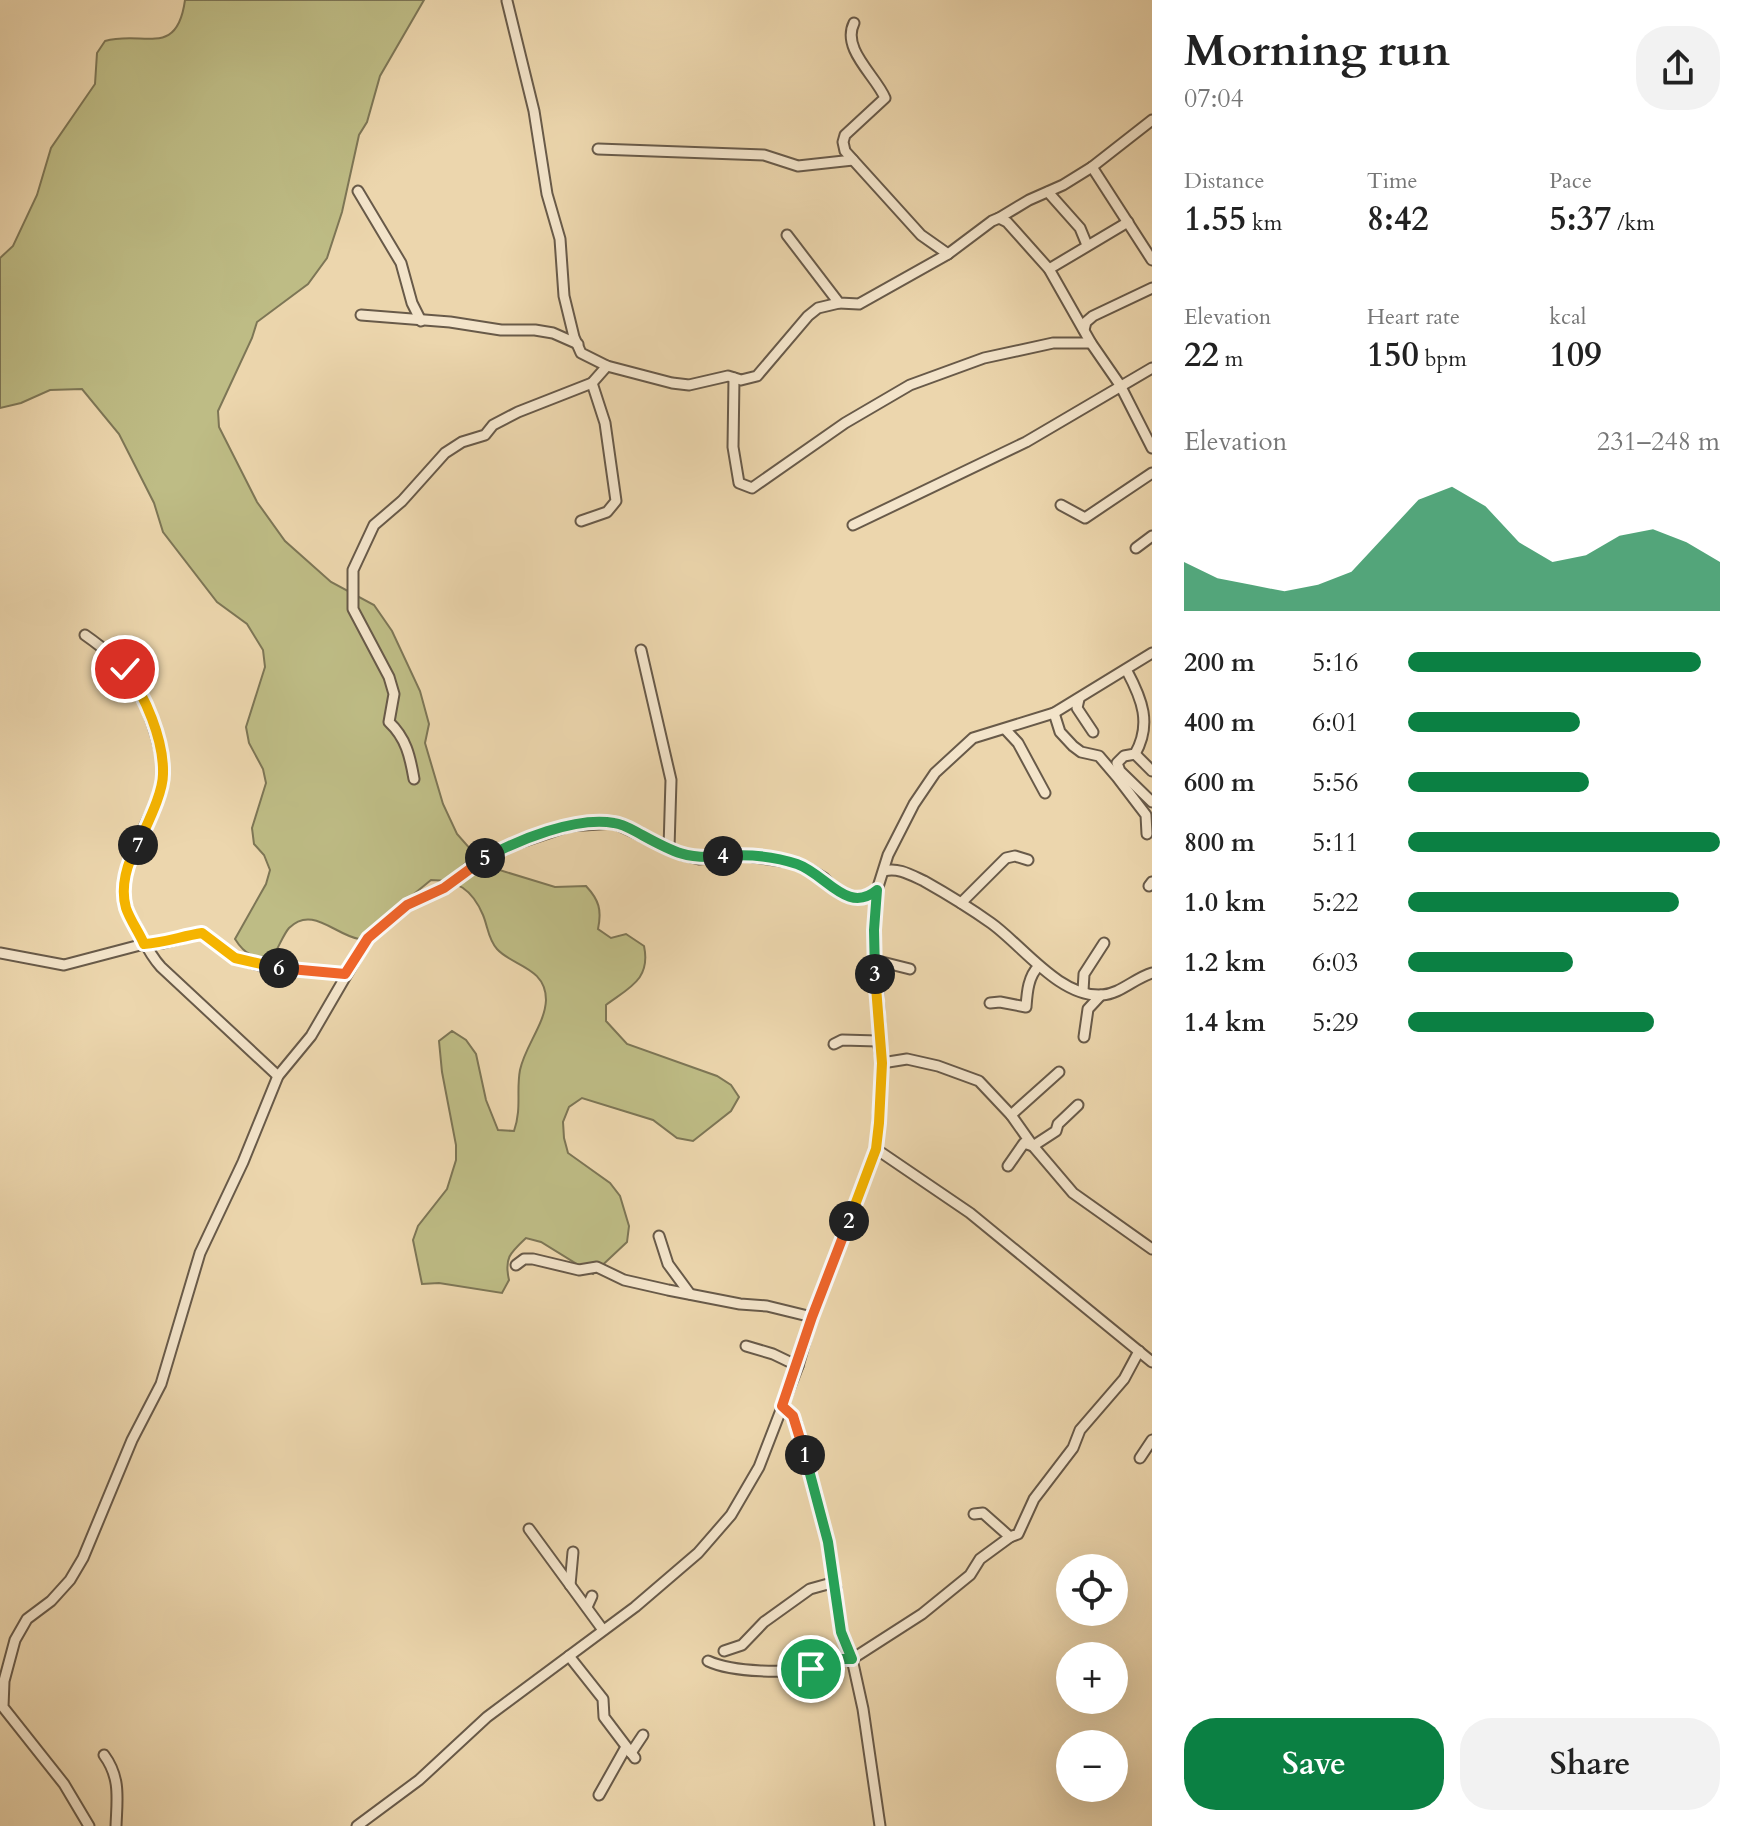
<!DOCTYPE html>
<html lang="en">
<head>
<meta charset="utf-8">
<style>
  body { margin:0; font-family:Cardo,serif; background:#f2f2f2; color:#222; height:100vh; display:flex; flex-direction:column; font-size:30px; white-space:nowrap }
  * { box-sizing:border-box; margin:0 }
  p { font-size:26px; color:#767676 }
  .icon { flex:none; width:44px; height:44px; fill:none; stroke:currentColor; stroke-width:2; stroke-linecap:round; stroke-linejoin:round }
  .map { position:relative; flex:1; overflow:hidden }
  .drawer { display:flex; flex-direction:column; background:#fff; width:600px }
  .drawer>* { flex:none }
  .fabs { position:absolute; left:1056px; top:1554px; display:grid; gap:16px }
  .fabs a { display:grid; place-items:center; width:72px; height:72px; border-radius:50%; background:#fff; box-shadow:0 8px 32px #0002; font-size:40px }
  .pin { position:absolute; display:grid; place-items:center; width:68px; height:68px; color:#fff; margin:-34px; border:4px solid #fff; border-radius:50%; box-shadow:0 2px 8px #0007 }
  .km { position:absolute; width:40px; height:40px; margin:-20px; border-radius:50%; background:#222; color:#fff; font-size:22px; line-height:40px; text-align:center }
  .round { display:grid; place-items:center; flex:none; width:84px; height:84px; border-radius:32px; background:#f2f2f2 }
  .head { display:flex; align-items:center; justify-content:space-between; height:136px; padding:0 32px }
  h1 { font-size:44px; font-weight:700; line-height:60px }
  .stats { display:grid; grid-template-columns:repeat(3,1fr); gap:12px; height:136px; padding:8px 32px }
  .stats div { display:grid; align-content:center }
  .stats b { font-size:34px; font-weight:700 }
  .stats small { font-size:22px; font-weight:400 }
  .stats p { font-size:22px }
  .chart { height:224px; padding:16px 32px }
  .chart p { display:flex; justify-content:space-between }
  .chart svg { width:100%; height:144px; margin-top:8px; fill:#0b8043; opacity:.7 }
  .button { display:flex; gap:16px; margin-top:auto; padding:16px 32px }
  .button a { flex:1; height:92px; border-radius:32px; background:#0b8043; color:#fff; font-size:32px; font-weight:700; line-height:92px; text-align:center }
  .button a+a { background:#f2f2f2; color:#222 }
  ul { padding:0 32px; list-style:none; font-size:26px }
  li { display:grid; grid-template-columns:128px 96px 1fr; align-items:center; height:60px }
  li i { height:20px; border-radius:10px; background:#0b8043 }
  main { display:flex; flex:1; min-height:0 }
  .map>svg:first-child { display:block }
</style>
</head>
<body>
<main>
<div class="map">
<svg width="1152" height="1826" viewBox="0 0 1152 1826">
  <rect width="100%" height="100%" fill="#ecd6ad"/>
  <filter id="stains"><feTurbulence type="fractalNoise" baseFrequency=".0025" numOctaves="4"/><feColorMatrix values="0 0 0 0 .2 0 0 0 0 .09 0 0 0 0 .02 0 0 0 .5 -.17"/></filter>
  <radialGradient id="worn" r=".72"><stop offset=".6" stop-color="#630" stop-opacity="0"/><stop offset="1" stop-color="#630" stop-opacity=".3"/></radialGradient>
  <path fill="#bebc85" stroke="#7d7656" stroke-width="2" d="M185,0H424L380,76L367,122L359,135L342,212L327,258L308,284L257,322L252,338L218,411L219,427L257,502L285,541L331,582L374,605L392,631L420,691L429,724L425,743L443,804L457,834L479,859L493,868L555,887L586,886C599,900 602,910 598,929L611,938L626,934L644,946C651,979 630,987 606,1005V1021L627,1044L717,1076L731,1085L739,1097L731,1111L693,1141L677,1138L653,1120L582,1098L569,1107L563,1122L564,1138L568,1153L610,1183L620,1196L629,1226L627,1242L593,1274L541,1242L526,1238C510,1253 504,1258 509,1280L502,1293L439,1283L422,1284L413,1240L418,1226L447,1189L456,1160V1145L442,1072L439,1041L452,1031L466,1040L476,1054L486,1100L498,1130L514,1131C522,1108 516,1091 520,1070C525,1046 545,1024 546,1000C546,967 512,966 497,949C488,939 488,927 483,915C472,889 457,880 431,880L359,939C335,935 312,905 289,928C283,935 279,947 273,956C254,959 245,955 235,939L266,884L270,870L264,855L254,844L252,828L266,783L263,769L249,743L246,727L265,667L263,650L247,624L217,602L163,532L154,503L119,434L82,389L50,390L21,403L0,408V258L13,246L37,195L51,148L95,84L97,53L105,41C143,30 177,59 185,0Z"/>
  <g fill="none" stroke-linecap="round" stroke-linejoin="round">
    <g stroke="#685a49" stroke-width="13">
      <g id="minor">
        <polyline points="507,1 534,111 547,194 560,239 564,296 574,337 581,353 607,366 672,383 689,385 728,376 741,380 757,376 808,316 818,308 839,303"/>
        <path d="M854,23C841,49 876,76 885,98L845,135L843,142L845,151L921,235L948,254"/>
        <polyline points="598,149 764,155 798,166 853,160"/>
        <polyline points="1092,167 1152,260"/>
        <polyline points="358,191 401,263 412,303 421,321"/>
        <polyline points="1048,192 1080,228 1087,245"/>
        <polyline points="999,218 1029,200 1063,185 1092,167 1152,120"/>
        <polyline points="787,235 839,303 859,304 948,254 992,221 999,218 1007,222 1049,269 1091,343 1120,385 1152,448"/>
        <polyline points="1049,269 1128,222"/>
        <polyline points="361,315 450,322 501,330 535,330 553,333 578,344"/>
        <polyline points="1084,330 1086,322 1093,316 1152,288"/>
        <polyline points="734,378 733,447 739,483 752,488 845,423 910,385 984,358 1053,343 1091,343"/>
        <polyline points="1061,505 1085,518 1152,473"/>
        <polyline points="581,521 607,512 616,501 605,423 592,383"/>
        <polyline points="853,525 1026,442 1152,368"/>
        <polyline points="1136,548 1152,536"/>
        <path d="M85,635C128,665 140,684 155,732C161,752 167,773 160,793C147,827 114,872 127,909C128,915 133,920 136,926C144,941 149,954 161,967L278,1076"/>
        <polyline points="641,650 671,780 669,848"/>
        <path d="M1127,671C1142,699 1152,724 1135,754L1124,756L1117,763L1120,771L1152,802"/>
        <polyline points="1079,699 1077,708 1093,732"/>
        <polyline points="1054,713 1060,732 1073,746 1081,752 1099,756 1117,777 1146,815 1147,834"/>
        <polyline points="1005,729 1018,743 1045,793"/>
        <polyline points="1135,754 1152,771"/>
        <path d="M414,779C410,756 406,738 389,722L394,694L389,677L353,609V570L374,525L402,501L445,453L462,442L485,435L493,425L518,412L592,383L607,366"/>
        <path d="M884,871C898,867 911,875 924,881C947,894 970,908 991,923C1022,945 1060,998 1102,995C1120,994 1135,978 1152,973"/>
        <polyline points="1149,886 1152,882"/>
        <polyline points="961,903 1006,858 1015,856 1028,860"/>
        <polyline points="0,953 64,965 144,944 163,943 202,933 235,958 259,965 345,974"/>
        <polyline points="875,967 882,962 910,969"/>
        <polyline points="1083,991 1084,974 1104,943"/>
        <path d="M990,1003L1000,1002L1026,1007C1027,993 1028,976 1039,966"/>
        <polyline points="1084,1037 1088,1009 1101,995"/>
        <polyline points="834,1044 842,1040 878,1041"/>
        <polyline points="882,1063 907,1059 938,1066 979,1081 1011,1115 1033,1146 1073,1193 1152,1249"/>
        <polyline points="1011,1115 1059,1072"/>
        <polyline points="876,1149 970,1213 1152,1362"/>
        <polyline points="1008,1166 1024,1143 1033,1146 1056,1131 1058,1124 1078,1105"/>
        <polyline points="659,1236 668,1264 690,1294"/>
        <polyline points="516,1265 524,1259 533,1259 579,1270 597,1267 624,1280 668,1290 740,1304 767,1306 812,1317"/>
        <polyline points="746,1346 773,1354 798,1366"/>
        <polyline points="782,1406 796,1422 828,1542 841,1632 852,1659 863,1709 880,1826"/>
        <polyline points="1140,1458 1152,1440"/>
        <polyline points="974,1514 983,1513 1010,1537 1018,1534 1034,1499 1073,1448 1080,1430 1124,1379 1139,1351"/>
        <polyline points="529,1529 603,1630"/>
        <polyline points="570,1585 573,1552"/>
        <polyline points="587,1607 592,1596"/>
        <polyline points="724,1651 742,1645 764,1622 810,1589 828,1584 836,1588"/>
        <polyline points="569,1656 603,1699 604,1717 635,1758"/>
        <path d="M708,1661C734,1673 787,1673 815,1668C828,1666 839,1659 852,1659L922,1614L970,1575L980,1559L1010,1537"/>
        <polyline points="631,1753 643,1735"/>
        <path d="M104,1755C121,1778 117,1799 116,1826"/>
        <polyline points="599,1795 626,1747"/>
        <polyline points="89,1826 64,1784 3,1707 4,1681 15,1640 27,1619 51,1601 70,1580 83,1558 132,1440 161,1384 200,1253 243,1162 278,1076 311,1036 368,938 407,905 444,888 472,865 501,849 569,826 614,823 683,855 699,859 741,855 795,863 809,869 824,878 838,892 852,898 870,896 877,890"/>
        <polyline points="357,1826 419,1780 487,1717 635,1607 698,1553 731,1515 759,1467 798,1366 812,1317 876,1149 882,1063 878,1041 880,1025 874,930 877,890 888,855 914,804 935,773 973,738 1054,713 1152,653"/>
      </g>
    </g>
    <use href="#minor" stroke="#f3e4ca" stroke-width="9"/>
  </g>
  <g fill="none" stroke-linecap="round" stroke-linejoin="round">
    <g stroke="#fff" stroke-width="16">
      <polyline id="split-1" points="805,1455 828,1542 841,1632 852,1659 842,1659 811,1669"/>
    </g>
    <g stroke="#fff" stroke-width="16">
      <polyline id="split-2" points="805,1455 793,1416 782,1406 812,1317 849,1221"/>
    </g>
    <g stroke="#fff" stroke-width="16">
      <polyline id="split-3" points="849,1221 876,1149 879,1123 882,1063 875,974"/>
    </g>
    <g stroke="#fff" stroke-width="16">
      <path id="split-4" d="M723,856C748,854 773,856 797,864C826,874 847,915 877,890L874,930L875,974"/>
    </g>
    <g stroke="#fff" stroke-width="16">
      <path id="split-5" d="M485,858C518,840 576,816 614,823C624,824 634,831 642,835C673,852 688,860 723,856"/>
    </g>
    <g stroke="#fff" stroke-width="16">
      <polyline id="split-6" points="279,968 345,974 368,938 407,905 444,888 485,858"/>
    </g>
    <g stroke="#fff" stroke-width="16">
      <path id="split-7" d="M138,845C127,862 120,887 126,908C130,920 139,932 144,944C164,943 182,936 202,933L235,958L279,968"/>
    </g>
    <g stroke="#fff" stroke-width="16">
      <path id="split-8" d="M125,669C145,695 164,740 163,774C163,794 146,826 138,845"/>
    </g>
    <use href="#split-1" stroke="#22a559" stroke-width="10"/>
    <use href="#split-2" stroke="#f0652b" stroke-width="10"/>
    <use href="#split-3" stroke="#f5b400" stroke-width="10"/>
    <use href="#split-4" stroke="#22a559" stroke-width="10"/>
    <use href="#split-5" stroke="#22a559" stroke-width="10"/>
    <use href="#split-6" stroke="#f0652b" stroke-width="10"/>
    <use href="#split-7" stroke="#f5b400" stroke-width="10"/>
    <use href="#split-8" stroke="#f5b400" stroke-width="10"/>
  </g>
  <rect width="100%" height="100%" filter="url(#stains)"/>
  <rect width="100%" height="100%" fill="url(#worn)"/>
</svg>
<div class="fabs">
<a><svg class="icon" aria-label="locate" viewBox="0 0 24 24"><circle cx="12" cy="12" r="6"/><path d="M12 2v4M12 18v4M2 12h4M18 12h4"/></svg></a>
<a>+</a>
<a>−</a>
</div>
<div class="pin" style="left:811px;top:1669px;background:#1e9e55"><svg class="icon" aria-label="arrive" viewBox="0 0 24 24"><path d="M6 21V4h12l-3 4 3 4H6"/></svg></div>
<div class="pin" style="left:125px;top:669px;background:#d93025"><svg class="icon" aria-label="check" viewBox="0 0 24 24"><path d="M5 12l5 5 9-10"/></svg></div>
<b class="km" style="left:805px;top:1455px">1</b>
<b class="km" style="left:849px;top:1221px">2</b>
<b class="km" style="left:875px;top:974px">3</b>
<b class="km" style="left:723px;top:856px">4</b>
<b class="km" style="left:485px;top:858px">5</b>
<b class="km" style="left:279px;top:968px">6</b>
<b class="km" style="left:138px;top:845px">7</b>
</div>
<section class="drawer">
<div class="head"><div><h1>Morning run</h1><p>07:04</p></div><a class="round"><svg class="icon" aria-label="share" viewBox="0 0 24 24"><path d="M12 15V3M7 8l5-5 5 5M5 13v7h14v-7"/></svg></a></div>
<div class="stats">
<div><p>Distance</p><b>1.55<small> km</small></b></div>
<div><p>Time</p><b>8:42</b></div>
<div><p>Pace</p><b>5:37<small> /km</small></b></div>
</div>
<div class="stats">
<div><p>Elevation</p><b>22<small> m</small></b></div>
<div><p>Heart rate</p><b>150<small> bpm</small></b></div>
<div><p>kcal</p><b>109</b></div>
</div>
<div class="chart"><p><span>Elevation</span>231–248 m</p>
<svg viewBox="0 0 160 44" preserveAspectRatio="none"><path d="M0 44V29L10 34L20 36L30 38L40 36L50 32L60 21L70 10L80 6L90 12L100 23L110 29L120 27L130 21L140 19L150 23L160 29V44z"/></svg>
</div>
<ul>
<li><b>200 m</b>5:16<i style="width:94%"></i></li>
<li><b>400 m</b>6:01<i style="width:55%"></i></li>
<li><b>600 m</b>5:56<i style="width:58%"></i></li>
<li><b>800 m</b>5:11<i style="width:100%"></i></li>
<li><b>1.0 km</b>5:22<i style="width:87%"></i></li>
<li><b>1.2 km</b>6:03<i style="width:53%"></i></li>
<li><b>1.4 km</b>5:29<i style="width:79%"></i></li>
</ul>
<div class="button"><a>Save</a><a>Share</a></div>
</section>
</main>
</body>
</html>
